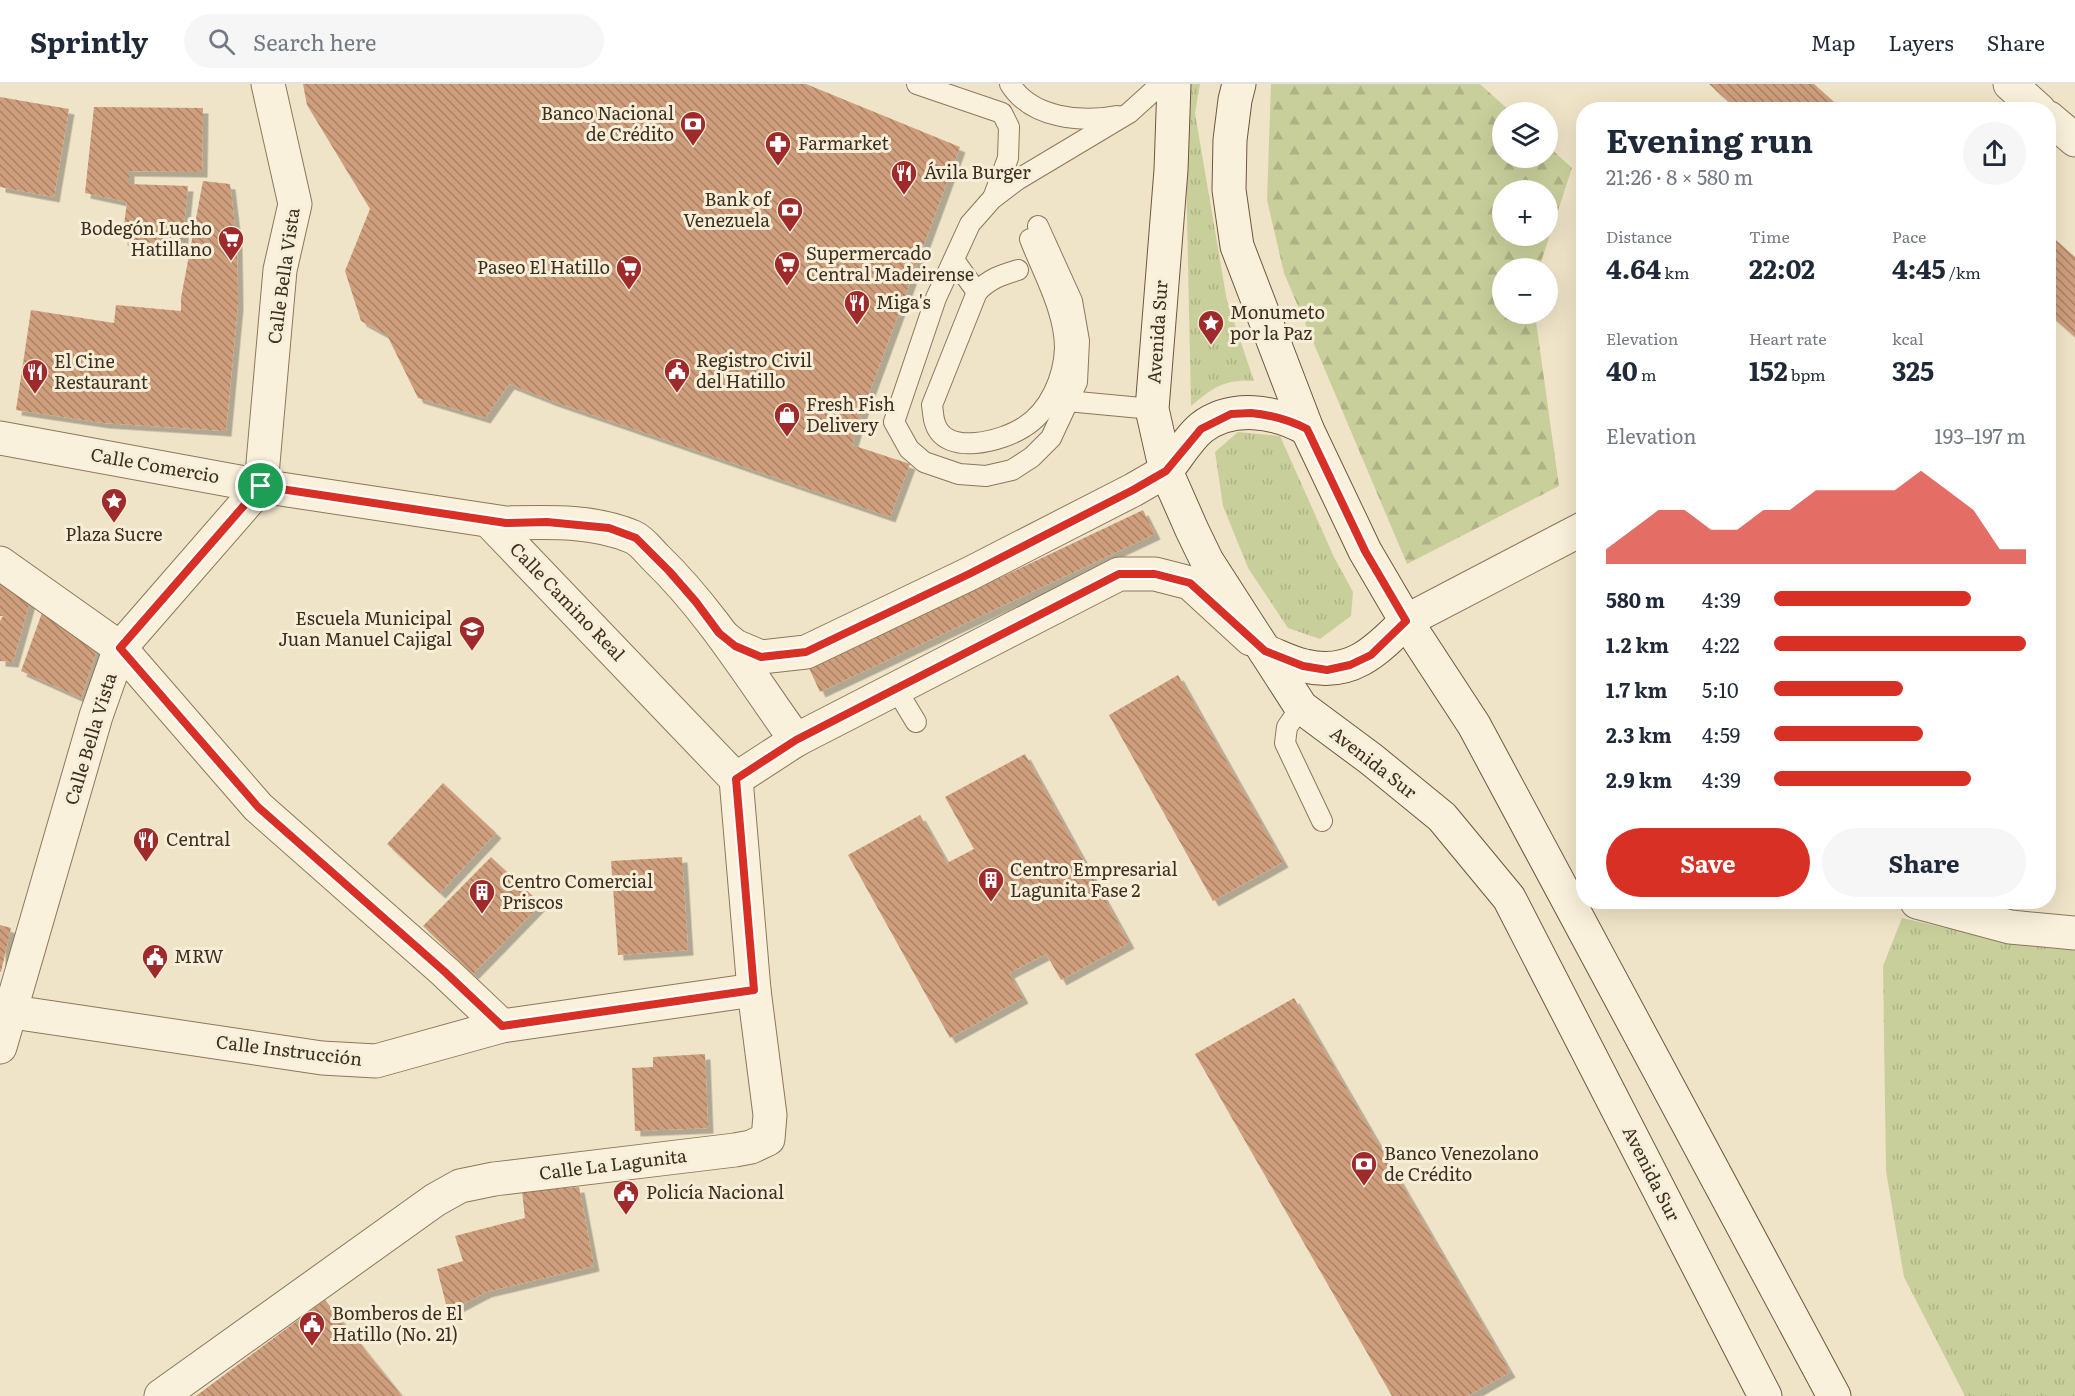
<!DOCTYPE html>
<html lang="en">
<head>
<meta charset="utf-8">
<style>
  body { margin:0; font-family:Literata,serif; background:#f6f6f7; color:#1f2937; height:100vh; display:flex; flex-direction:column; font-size:22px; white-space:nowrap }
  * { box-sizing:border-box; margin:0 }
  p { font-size:20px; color:#747a83 }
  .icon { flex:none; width:33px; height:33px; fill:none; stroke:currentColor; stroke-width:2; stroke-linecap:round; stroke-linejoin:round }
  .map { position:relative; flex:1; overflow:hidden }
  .details { position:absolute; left:1576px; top:18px; width:480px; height:807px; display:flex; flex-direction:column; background:#fff; border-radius:24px; box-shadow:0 6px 24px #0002 }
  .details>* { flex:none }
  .controls { position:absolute; left:1492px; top:18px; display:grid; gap:12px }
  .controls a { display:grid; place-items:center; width:66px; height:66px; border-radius:50%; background:#fff; box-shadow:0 6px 24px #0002; font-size:30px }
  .pin { position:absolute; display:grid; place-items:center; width:51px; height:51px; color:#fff; margin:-26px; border:3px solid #fff; border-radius:50%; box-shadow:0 2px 6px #0007 }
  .round { display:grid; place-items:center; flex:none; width:63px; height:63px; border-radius:32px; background:#f6f6f7 }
  .overview { display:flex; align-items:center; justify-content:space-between; height:102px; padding:0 30px }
  h1 { font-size:33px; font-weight:700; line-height:45px }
  .stats { display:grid; grid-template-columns:repeat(3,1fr); gap:9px; height:102px; padding:6px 30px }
  .stats div { display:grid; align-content:center }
  .stats b { font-size:26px; font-weight:700 }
  .stats small { font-size:16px; font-weight:400 }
  .stats p { font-size:16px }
  .chart { height:168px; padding:12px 30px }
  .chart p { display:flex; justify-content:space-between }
  .chart svg { width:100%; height:108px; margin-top:6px; fill:#d93025; opacity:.7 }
  .button { display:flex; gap:12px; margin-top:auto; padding:12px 30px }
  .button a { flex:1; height:69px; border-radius:36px; background:#d93025; color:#fff; font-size:24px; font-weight:700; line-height:69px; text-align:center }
  .button a+a { background:#f6f6f7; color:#1f2937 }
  ul { padding:0 30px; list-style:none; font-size:20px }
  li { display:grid; grid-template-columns:96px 72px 1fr; align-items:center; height:45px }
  li i { height:15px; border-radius:8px; background:#d93025 }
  header { display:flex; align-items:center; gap:36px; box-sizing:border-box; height:84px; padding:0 30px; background:#fff; border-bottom:2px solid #e0e1e3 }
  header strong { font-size:28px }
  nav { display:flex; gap:33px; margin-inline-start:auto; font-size:21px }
  .search { width:420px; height:54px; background:#f6f6f7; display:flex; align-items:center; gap:15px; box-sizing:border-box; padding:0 21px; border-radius:33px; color:#747a83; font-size:22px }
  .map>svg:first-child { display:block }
</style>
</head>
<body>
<header>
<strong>Sprintly</strong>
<div class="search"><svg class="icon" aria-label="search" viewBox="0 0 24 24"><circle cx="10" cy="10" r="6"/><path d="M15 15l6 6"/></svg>Search here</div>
<nav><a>Map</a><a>Layers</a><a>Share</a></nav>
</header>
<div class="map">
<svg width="2075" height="1312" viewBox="0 0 2075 1312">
  <defs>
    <pattern id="grass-tufts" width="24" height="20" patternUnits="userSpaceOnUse" patternTransform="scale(1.5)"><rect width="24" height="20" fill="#c9cf9b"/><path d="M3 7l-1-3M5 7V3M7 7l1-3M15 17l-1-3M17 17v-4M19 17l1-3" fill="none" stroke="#aeb285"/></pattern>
    <pattern id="forest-firs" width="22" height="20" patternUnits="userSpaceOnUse" patternTransform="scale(1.5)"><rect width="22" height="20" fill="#c9cf9b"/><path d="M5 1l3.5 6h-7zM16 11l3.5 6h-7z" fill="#aeb285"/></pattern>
    <pattern id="building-back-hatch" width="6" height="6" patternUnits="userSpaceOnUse" patternTransform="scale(1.5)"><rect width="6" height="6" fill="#cf9f7d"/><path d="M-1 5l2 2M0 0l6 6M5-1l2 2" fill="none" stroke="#a98266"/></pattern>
    <filter id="shadow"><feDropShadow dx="5.5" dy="5.5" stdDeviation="0" flood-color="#0004"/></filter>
  </defs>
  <rect width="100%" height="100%" fill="#f0e4c8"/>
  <g fill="url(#grass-tufts)">
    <path d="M1189,0H1200L1195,29L1227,217L1254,297C1224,295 1214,303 1191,322L1185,38Z"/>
    <polygon points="1238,348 1280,352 1334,473 1353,508 1351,532 1320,555 1288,544 1248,484 1223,422 1215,368"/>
    <polygon points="1902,834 2011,859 2075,866 2075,1312 1965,1312 1904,1193 1886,1087 1883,882"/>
  </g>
  <path fill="url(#forest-firs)" fill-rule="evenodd" d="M1271,0H1480L1511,28H1503V74H1548V62L1572,84L1539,184H1503V230H1535L1559,402L1407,480L1284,189L1267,116ZM1503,106H1548V152H1503Z"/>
  <g fill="url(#building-back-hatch)" filter="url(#shadow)">
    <polygon points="303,0 806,0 960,63 860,334 852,361 910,380 890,433 552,317 509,300 485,334 418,314 387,251 361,237 345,187 370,125 307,21"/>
    <polygon points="1709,0 1814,0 1843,26 1738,26"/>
    <polygon points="0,13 69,25 54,113 0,103"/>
    <polygon points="94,23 203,24 202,88 129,87 129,100 188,102 182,161 122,156 127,118 85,109"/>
    <polygon points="203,97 230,100 237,159 238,220 226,347 104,339 16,326 31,226 114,239 116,221 181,227 181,214"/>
    <polygon points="2049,150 2075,173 2075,253 2049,230"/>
    <polygon points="1143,426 1155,450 820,608 809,584"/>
    <polygon points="0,492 31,514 13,578 0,577 0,537 3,532 0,532"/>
    <polygon points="43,526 99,561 81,614 21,587"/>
    <polygon points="1178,591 1283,778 1213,817 1109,631"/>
    <polygon points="1025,670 1129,859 1061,896 1046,870 1009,889 1023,914 950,954 848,771 920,731 947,779 974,765 945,713"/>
    <polygon points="443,699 496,749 440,809 387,760"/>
    <polygon points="491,773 541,820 473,890 423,842"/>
    <polygon points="682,773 688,866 618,871 611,777"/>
    <polygon points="0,841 11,844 1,888 0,888"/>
    <polygon points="1294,914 1510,1288 1468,1312 1392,1312 1195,970"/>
    <polygon points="705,970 708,1044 635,1047 632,984 653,983 653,973"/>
    <polygon points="579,1103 594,1182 486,1208 448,1228 437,1185 463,1177 455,1152 525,1134 522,1107"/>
    <polygon points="325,1216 401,1311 400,1312 196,1312"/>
  </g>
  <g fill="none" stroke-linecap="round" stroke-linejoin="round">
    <g stroke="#8d765c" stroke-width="22">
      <g id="lane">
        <polyline points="917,0 1002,29 1009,43 1008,74 993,114"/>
        <path d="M1010,0C1031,34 1081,39 1117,32"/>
        <polyline points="1038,142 1072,217 1079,257 1077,298 1051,354 1032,373 1012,386 986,392 959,390 924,378 909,365 894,338 936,214 970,140 992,115 1017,96 1129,29 1161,0"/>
        <polyline points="954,176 977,208"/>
        <path d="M1018,186C1001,191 989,195 977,208L932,321C933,327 933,334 935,339C945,373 1003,357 1024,343C1050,327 1064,293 1065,264C1065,227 1043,189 1030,155"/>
        <polyline points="1067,317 1152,325"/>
        <polyline points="896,605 916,638"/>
        <polyline points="1301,623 1287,643 1285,659 1322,737"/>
      </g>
    </g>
    <g stroke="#8d765c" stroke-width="35">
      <g id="street">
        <polyline points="2010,0 2039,26"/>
        <polyline points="2049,34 2075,56"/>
        <path d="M0,354L261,402L506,439C548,438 594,436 633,453C642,457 649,467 656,474C711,527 752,595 796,656"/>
        <polyline points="489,437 736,695"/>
        <polyline points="0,479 120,564 258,723 445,888 502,942"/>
        <polyline points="1406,537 1584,444"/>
        <polyline points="724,553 735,562 761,573 806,568 969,490 1133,406 1166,387"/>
        <polyline points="736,695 796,656 1119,490 1155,490 1190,499 1251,555"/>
        <polyline points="1917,818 2010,843 2075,849"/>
        <polyline points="0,926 322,974 376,977 502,942 754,906"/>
        <polyline points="0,963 96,632 120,564 261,402 280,186 295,120 268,0"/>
        <polyline points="161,1312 435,1116 460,1102 494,1095 735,1066 751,1063 768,1055 770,1031 754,906 736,695"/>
      </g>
    </g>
    <g stroke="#6f573f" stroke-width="35">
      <g id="secondary">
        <polyline points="1174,0 1171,86 1152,325 1166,387 1192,446 1207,477 1301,623 1371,675 1442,733 1509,814 1765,1312"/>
        <polyline points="1239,0 1235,16 1230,56 1229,106 1237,162 1307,345 1365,467 1406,537 1474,641 1834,1312"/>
        <path d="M1166,387C1177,374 1188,355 1201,344C1232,320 1275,327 1307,345"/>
        <path d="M1265,567C1278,572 1291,579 1305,582C1350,593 1376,568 1406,537"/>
      </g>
    </g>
    <use href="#lane" stroke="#faf1dc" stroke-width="20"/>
    <use href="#street" stroke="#faf1dc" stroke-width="33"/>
    <use href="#secondary" stroke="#faf1dc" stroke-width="33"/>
  </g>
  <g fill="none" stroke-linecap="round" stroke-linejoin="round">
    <g stroke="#fff" stroke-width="12">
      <path id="route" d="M1251,329C1272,331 1288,335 1307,345L1365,467L1406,537L1371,571L1350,581L1327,586L1303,582L1265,567L1190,499L1155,490H1119L796,656L736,695L754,906L502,942L445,888L258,723L120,564L261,402L506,439L547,438L609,444L636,454L669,487L696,518L719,549L735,562L761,573L806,568L969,490L1133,406L1166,387L1201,345L1231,330Z"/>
    </g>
    <use href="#route" stroke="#d93025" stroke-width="8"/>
  </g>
  <defs>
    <g id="bank-pin" transform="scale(1.35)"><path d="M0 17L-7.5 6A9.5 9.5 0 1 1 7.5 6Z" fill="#9e2a2b" stroke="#f7eed8"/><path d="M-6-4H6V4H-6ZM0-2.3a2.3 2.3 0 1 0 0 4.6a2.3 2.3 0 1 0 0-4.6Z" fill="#fff"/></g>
    <g id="pharmacy-pin" transform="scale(1.35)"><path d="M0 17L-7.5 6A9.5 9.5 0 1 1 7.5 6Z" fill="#9e2a2b" stroke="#f7eed8"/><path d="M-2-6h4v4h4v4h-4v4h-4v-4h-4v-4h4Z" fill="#fff"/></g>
    <g id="restaurant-pin" transform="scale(1.35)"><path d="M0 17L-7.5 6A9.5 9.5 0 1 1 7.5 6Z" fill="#9e2a2b" stroke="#f7eed8"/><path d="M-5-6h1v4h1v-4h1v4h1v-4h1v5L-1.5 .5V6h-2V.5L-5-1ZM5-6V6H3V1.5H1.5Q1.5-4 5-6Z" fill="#fff"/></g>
    <g id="supermarket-pin" transform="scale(1.35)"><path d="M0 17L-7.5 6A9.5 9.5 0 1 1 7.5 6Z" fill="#9e2a2b" stroke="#f7eed8"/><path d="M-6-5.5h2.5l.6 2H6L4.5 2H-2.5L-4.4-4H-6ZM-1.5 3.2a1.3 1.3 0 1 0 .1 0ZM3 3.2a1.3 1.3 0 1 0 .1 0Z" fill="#fff"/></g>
    <g id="sight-pin" transform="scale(1.35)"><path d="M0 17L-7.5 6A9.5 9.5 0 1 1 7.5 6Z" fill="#9e2a2b" stroke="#f7eed8"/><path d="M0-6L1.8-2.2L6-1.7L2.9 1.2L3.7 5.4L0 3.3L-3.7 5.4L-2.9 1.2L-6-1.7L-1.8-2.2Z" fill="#fff"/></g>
    <g id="civic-pin" transform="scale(1.35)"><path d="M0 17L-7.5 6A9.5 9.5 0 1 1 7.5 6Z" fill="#9e2a2b" stroke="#f7eed8"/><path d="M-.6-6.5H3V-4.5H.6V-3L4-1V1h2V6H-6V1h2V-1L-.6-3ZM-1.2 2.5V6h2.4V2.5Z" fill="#fff"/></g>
    <g id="shop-pin" transform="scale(1.35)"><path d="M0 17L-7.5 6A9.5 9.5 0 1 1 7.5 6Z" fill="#9e2a2b" stroke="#f7eed8"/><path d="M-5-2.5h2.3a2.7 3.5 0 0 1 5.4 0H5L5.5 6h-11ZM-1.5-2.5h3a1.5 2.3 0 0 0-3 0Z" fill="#fff"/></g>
    <g id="school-pin" transform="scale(1.35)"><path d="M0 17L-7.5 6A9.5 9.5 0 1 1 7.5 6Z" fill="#9e2a2b" stroke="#f7eed8"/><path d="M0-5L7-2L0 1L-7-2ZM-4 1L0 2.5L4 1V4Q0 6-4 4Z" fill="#fff"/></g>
    <g id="building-pin" transform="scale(1.35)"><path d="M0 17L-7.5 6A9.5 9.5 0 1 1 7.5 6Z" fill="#9e2a2b" stroke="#f7eed8"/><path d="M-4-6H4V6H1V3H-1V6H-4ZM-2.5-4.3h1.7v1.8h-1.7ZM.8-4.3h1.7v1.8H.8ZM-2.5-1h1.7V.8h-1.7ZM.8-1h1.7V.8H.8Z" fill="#fff"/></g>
  </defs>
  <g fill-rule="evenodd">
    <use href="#bank-pin" x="693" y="40"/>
    <use href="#pharmacy-pin" x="778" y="60"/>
    <use href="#restaurant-pin" x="904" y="89"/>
    <use href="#bank-pin" x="790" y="126"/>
    <use href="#supermarket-pin" x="231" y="155"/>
    <use href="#supermarket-pin" x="787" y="180"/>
    <use href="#supermarket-pin" x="629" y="184"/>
    <use href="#restaurant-pin" x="857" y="219"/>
    <use href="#sight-pin" x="1211" y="239"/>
    <use href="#civic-pin" x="677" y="287"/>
    <use href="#restaurant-pin" x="35" y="288"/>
    <use href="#shop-pin" x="787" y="331"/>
    <use href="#sight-pin" x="114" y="417"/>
    <use href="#school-pin" x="472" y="545"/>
    <use href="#restaurant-pin" x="146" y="756"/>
    <use href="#building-pin" x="991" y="796"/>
    <use href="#building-pin" x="482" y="808"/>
    <use href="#civic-pin" x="155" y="873"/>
    <use href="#bank-pin" x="1364" y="1080"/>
    <use href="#civic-pin" x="626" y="1109"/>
    <use href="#civic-pin" x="312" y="1240"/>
  </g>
  <g text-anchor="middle" stroke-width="6" stroke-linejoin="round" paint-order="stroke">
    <g font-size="18" fill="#3d2e20" stroke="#f7eed8" text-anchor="start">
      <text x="674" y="36" text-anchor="end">Banco Nacional<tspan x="674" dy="21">de Crédito</tspan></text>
      <text x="798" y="66">Farmarket</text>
      <text x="924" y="95">Ávila Burger</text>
      <text x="770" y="122" text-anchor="end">Bank of<tspan x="770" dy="21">Venezuela</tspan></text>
      <text x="212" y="151" text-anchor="end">Bodegón Lucho<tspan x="212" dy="21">Hatillano</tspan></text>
      <text x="806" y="176">Supermercado<tspan x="806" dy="21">Central Madeirense</tspan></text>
      <text x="610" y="190" text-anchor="end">Paseo El Hatillo</text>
      <text x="876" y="225">Miga's</text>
      <text x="1230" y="235">Monumeto<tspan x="1230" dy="21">por la Paz</tspan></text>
      <text x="696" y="283">Registro Civil<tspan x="696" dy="21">del Hatillo</tspan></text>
      <text x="54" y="284">El Cine<tspan x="54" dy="21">Restaurant</tspan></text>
      <text x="806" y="327">Fresh Fish<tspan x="806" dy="21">Delivery</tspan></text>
      <text x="114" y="457" text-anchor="middle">Plaza Sucre</text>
      <text x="452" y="541" text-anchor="end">Escuela Municipal<tspan x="452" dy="21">Juan Manuel Cajigal</tspan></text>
      <text x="166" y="762">Central</text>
      <text x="1010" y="792">Centro Empresarial<tspan x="1010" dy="21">Lagunita Fase 2</tspan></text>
      <text x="502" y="804">Centro Comercial<tspan x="502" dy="21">Priscos</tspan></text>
      <text x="174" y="879">MRW</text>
      <text x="1384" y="1076">Banco Venezolano<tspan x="1384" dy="21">de Crédito</tspan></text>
      <text x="646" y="1115">Policía Nacional</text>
      <text x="332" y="1236">Bomberos de El<tspan x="332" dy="21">Hatillo (No. 21)</tspan></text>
    </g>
    <g font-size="18" fill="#3d2e20" stroke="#f7eed8">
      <text transform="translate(284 192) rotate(-82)" y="6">Calle Bella Vista</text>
      <text transform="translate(1158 248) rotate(-86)" y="6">Avenida Sur</text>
      <text transform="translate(155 382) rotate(10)" y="6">Calle Comercio</text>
      <text transform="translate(567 518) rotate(46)" y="6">Calle Camino Real</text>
      <text transform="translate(91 655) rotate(-73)" y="6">Calle Bella Vista</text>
      <text transform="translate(1373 679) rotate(38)" y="6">Avenida Sur</text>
      <text transform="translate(289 967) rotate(7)" y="6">Calle Instrucción</text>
      <text transform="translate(613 1081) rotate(-7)" y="6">Calle La Lagunita</text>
      <text transform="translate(1651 1090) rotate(63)" y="6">Avenida Sur</text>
    </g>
  </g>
</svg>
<div class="controls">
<a><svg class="icon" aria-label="layers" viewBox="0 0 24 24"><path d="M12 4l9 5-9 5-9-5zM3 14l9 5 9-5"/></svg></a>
<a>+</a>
<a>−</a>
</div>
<div class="pin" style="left:261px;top:402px;background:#1e9e55"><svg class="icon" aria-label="arrive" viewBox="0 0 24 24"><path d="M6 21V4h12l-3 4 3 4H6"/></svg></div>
<section class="details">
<div class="overview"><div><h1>Evening run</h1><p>21:26 · 8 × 580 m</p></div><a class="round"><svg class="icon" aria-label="share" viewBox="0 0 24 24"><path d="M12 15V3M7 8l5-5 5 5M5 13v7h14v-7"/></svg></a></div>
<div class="stats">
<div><p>Distance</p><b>4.64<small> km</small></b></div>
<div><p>Time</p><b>22:02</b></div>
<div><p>Pace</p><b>4:45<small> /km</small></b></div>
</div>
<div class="stats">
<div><p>Elevation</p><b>40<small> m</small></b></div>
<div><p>Heart rate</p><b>152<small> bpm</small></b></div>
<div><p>kcal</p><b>325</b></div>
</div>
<div class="chart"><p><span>Elevation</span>193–197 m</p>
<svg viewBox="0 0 160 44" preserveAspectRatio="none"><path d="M0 44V38L10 30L20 22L30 22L40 30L50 30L60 22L70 22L80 14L90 14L100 14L110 14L120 6L130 14L140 22L150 38L160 38V44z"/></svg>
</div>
<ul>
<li><b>580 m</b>4:39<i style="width:78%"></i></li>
<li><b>1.2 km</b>4:22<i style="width:100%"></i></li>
<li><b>1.7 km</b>5:10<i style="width:51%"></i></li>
<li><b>2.3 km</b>4:59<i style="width:59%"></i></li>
<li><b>2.9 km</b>4:39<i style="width:78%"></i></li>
</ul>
<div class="button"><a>Save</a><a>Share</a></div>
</section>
</div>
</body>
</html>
